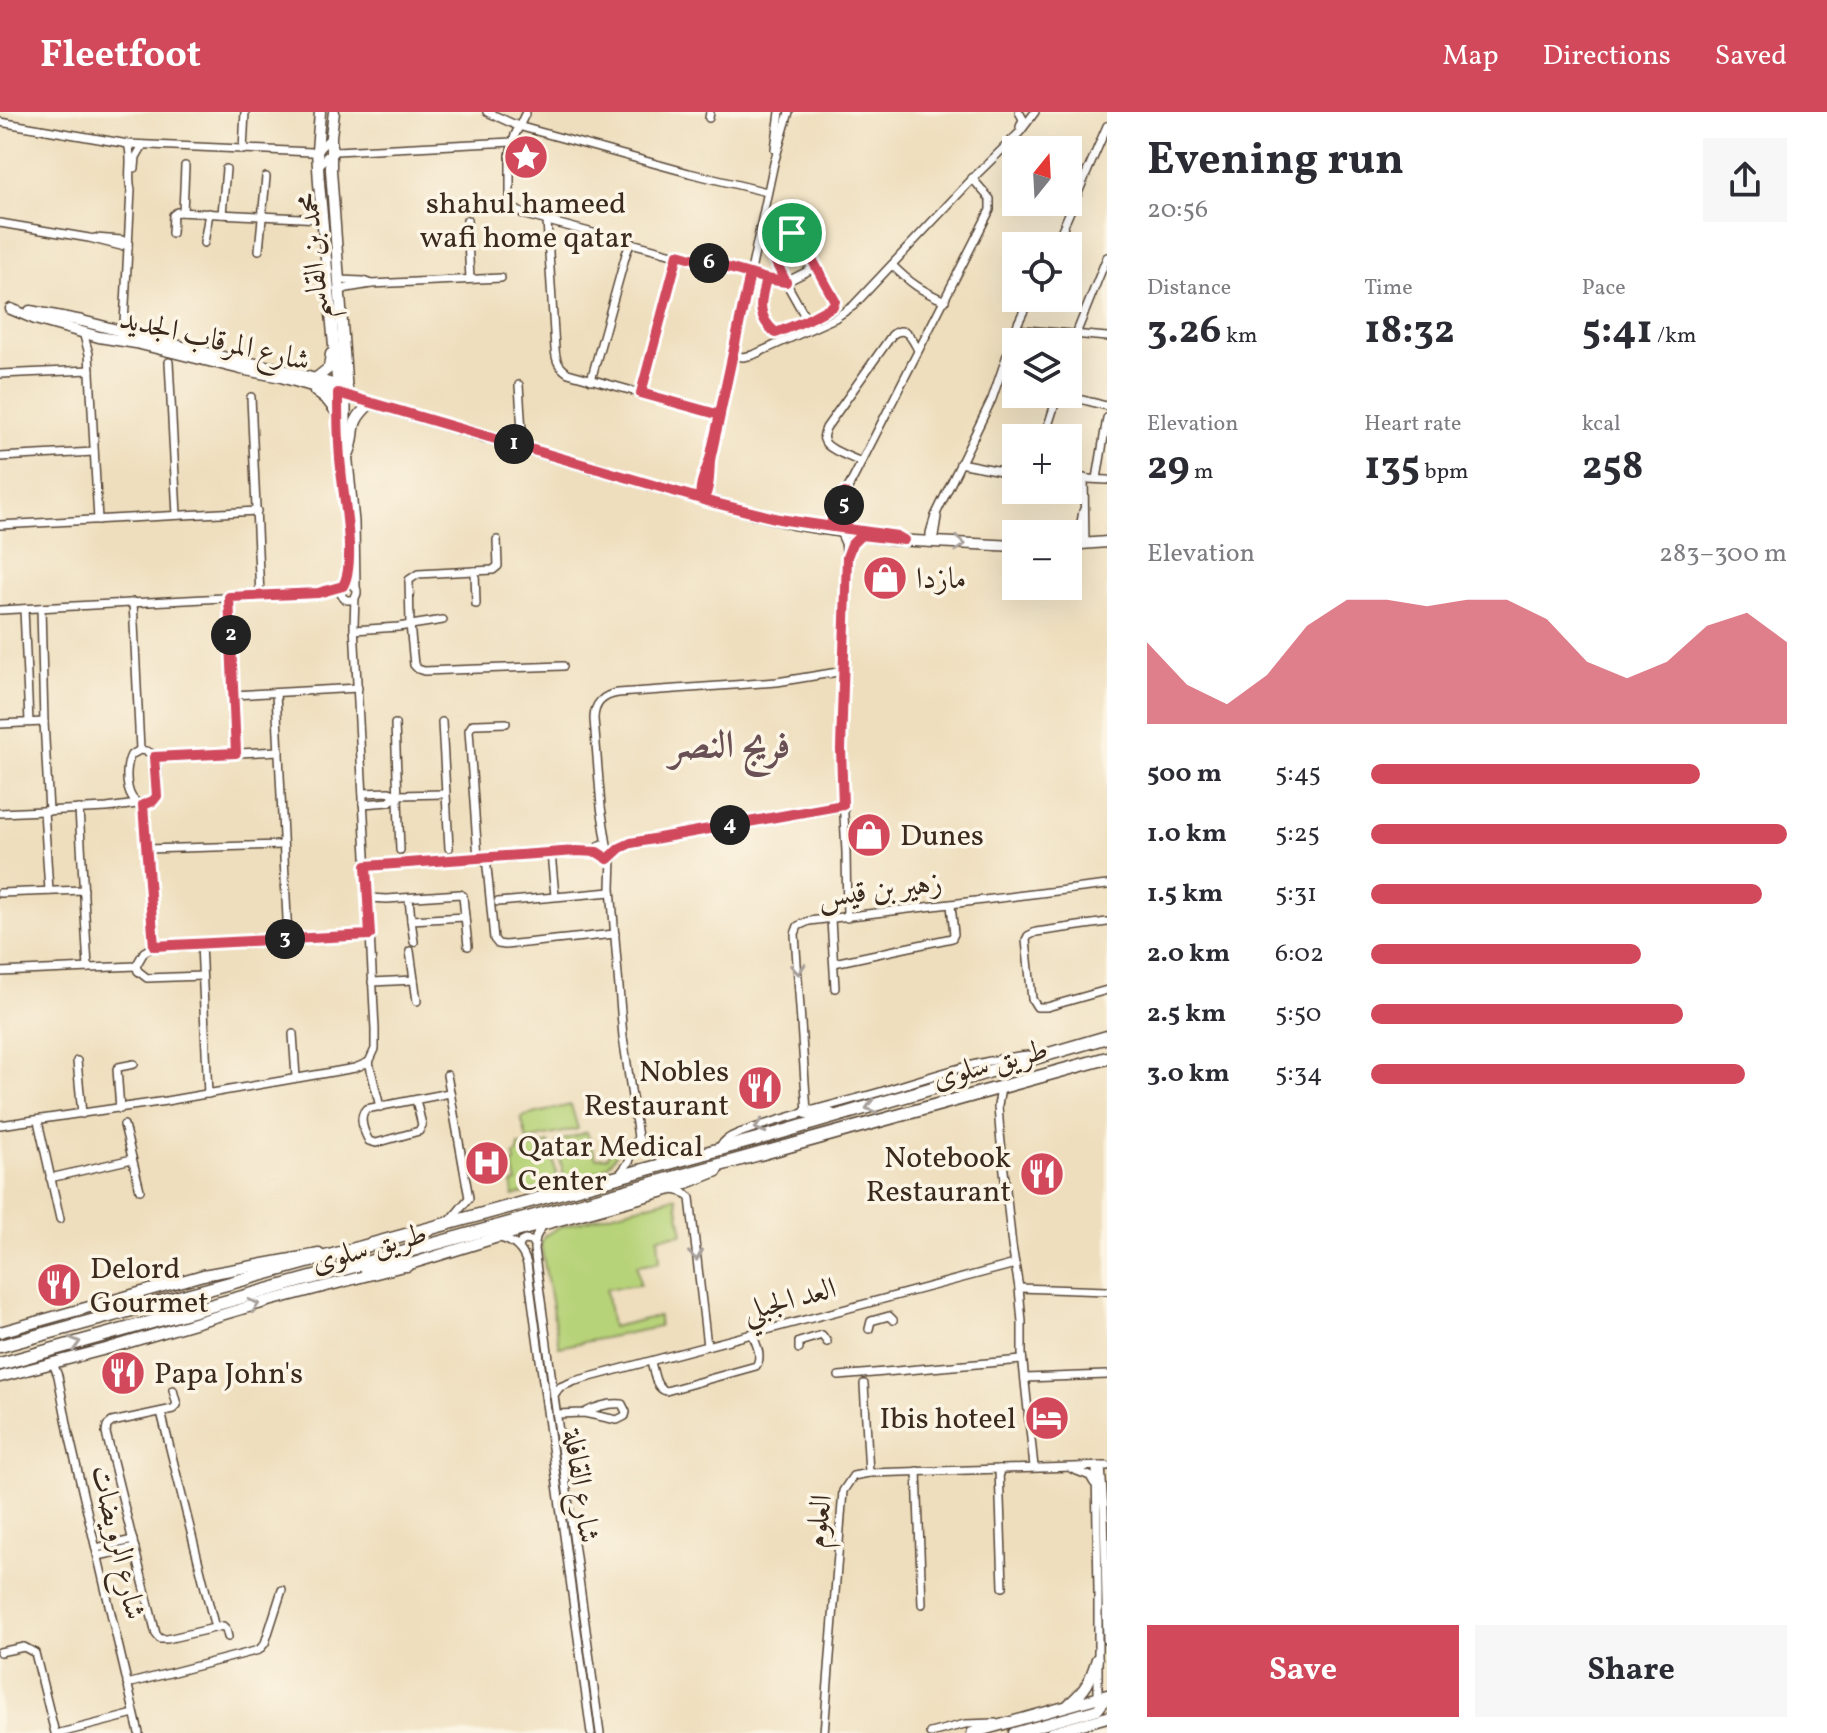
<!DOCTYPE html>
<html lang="en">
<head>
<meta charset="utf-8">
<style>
  body { margin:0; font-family:Vollkorn,Amiri,serif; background:#f7f7f7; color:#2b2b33; height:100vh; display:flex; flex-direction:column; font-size:30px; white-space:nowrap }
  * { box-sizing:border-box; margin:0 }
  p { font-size:26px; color:#7c7c81 }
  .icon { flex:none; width:44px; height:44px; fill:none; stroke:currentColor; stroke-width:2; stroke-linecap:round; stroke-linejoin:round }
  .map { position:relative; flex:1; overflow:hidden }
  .details { display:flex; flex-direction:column; background:#fff; width:720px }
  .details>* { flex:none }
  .needle { width:52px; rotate:18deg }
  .fabs { position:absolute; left:1002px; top:24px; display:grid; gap:16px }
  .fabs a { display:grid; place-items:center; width:80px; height:80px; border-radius:0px; background:#fff; box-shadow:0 8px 32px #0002; font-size:40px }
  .pin { position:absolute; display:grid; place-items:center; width:68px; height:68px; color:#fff; margin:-34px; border:4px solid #fff; border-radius:50%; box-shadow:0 2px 8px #0007 }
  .km { position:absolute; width:40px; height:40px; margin:-20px; border-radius:50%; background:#222; color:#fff; font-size:22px; line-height:40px; text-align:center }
  .round { display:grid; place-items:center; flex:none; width:84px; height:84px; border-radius:0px; background:#f7f7f7 }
  .summary { display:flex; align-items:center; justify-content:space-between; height:136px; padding:0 40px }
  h1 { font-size:44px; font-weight:700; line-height:60px }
  .figures { display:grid; grid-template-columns:repeat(3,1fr); gap:12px; height:136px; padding:8px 40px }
  .figures div { display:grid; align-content:center }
  .figures b { font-size:40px; font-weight:700 }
  .figures small { font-size:22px; font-weight:400 }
  .figures p { font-size:22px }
  .chart { height:224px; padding:16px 40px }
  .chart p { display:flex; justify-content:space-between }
  .chart svg { width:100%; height:144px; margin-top:8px; fill:#d1495b; opacity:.7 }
  .cta { display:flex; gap:16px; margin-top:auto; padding:16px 40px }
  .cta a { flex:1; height:92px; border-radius:0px; background:#d1495b; color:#fff; font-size:32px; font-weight:700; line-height:92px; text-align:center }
  .cta a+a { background:#f7f7f7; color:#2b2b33 }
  ul { padding:0 40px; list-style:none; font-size:26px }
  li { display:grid; grid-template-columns:128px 96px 1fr; align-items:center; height:60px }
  li i { height:20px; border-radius:10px; background:#d1495b }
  header { display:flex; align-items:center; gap:48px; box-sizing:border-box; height:112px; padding:0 40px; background:#d1495b; color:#fff }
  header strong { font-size:38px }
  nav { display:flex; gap:44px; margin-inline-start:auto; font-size:28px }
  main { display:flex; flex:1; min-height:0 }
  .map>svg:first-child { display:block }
</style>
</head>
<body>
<header>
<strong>Fleetfoot</strong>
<nav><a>Map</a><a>Directions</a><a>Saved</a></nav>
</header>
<main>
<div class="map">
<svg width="1107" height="1621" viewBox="0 0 1107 1621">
  <rect width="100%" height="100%" fill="#fcf5e5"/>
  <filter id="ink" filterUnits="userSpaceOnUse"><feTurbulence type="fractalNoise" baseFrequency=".0125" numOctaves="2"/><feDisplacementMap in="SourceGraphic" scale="16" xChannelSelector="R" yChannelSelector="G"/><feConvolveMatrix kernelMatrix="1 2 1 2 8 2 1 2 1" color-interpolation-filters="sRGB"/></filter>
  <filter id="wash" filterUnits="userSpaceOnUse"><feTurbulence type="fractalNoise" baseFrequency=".006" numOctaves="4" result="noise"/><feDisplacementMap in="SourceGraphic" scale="32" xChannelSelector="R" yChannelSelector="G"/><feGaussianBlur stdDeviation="1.8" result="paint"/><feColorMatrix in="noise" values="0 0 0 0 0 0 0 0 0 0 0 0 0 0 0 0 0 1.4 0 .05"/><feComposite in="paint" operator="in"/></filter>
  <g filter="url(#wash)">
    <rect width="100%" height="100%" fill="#eedebd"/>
    <g fill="#b7d379" stroke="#797e4c" stroke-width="2">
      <polygon points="571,993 578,1017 527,1028 521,1005"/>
      <path d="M587,1020L596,1046L607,1045L618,1024L623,1025C611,1062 599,1060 564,1067L557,1030Z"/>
      <path d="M549,1031L558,1068L552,1070L553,1074L513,1084L512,1072L517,1070L512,1052L515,1051L514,1043L518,1040L519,1033C528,1038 540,1033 549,1031Z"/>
      <polygon points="676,1085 683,1122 658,1125 660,1150 637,1153 640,1173 606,1177 612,1215 659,1204 659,1215 559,1235 541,1133 544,1124 560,1115"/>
    </g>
  </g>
  <g filter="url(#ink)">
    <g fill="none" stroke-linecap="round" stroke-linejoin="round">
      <g stroke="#564536" stroke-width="10">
        <g id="street">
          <polyline points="487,0 518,14 689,61 767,80"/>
          <polyline points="526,0 515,23 510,43 510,88 513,96 525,103 775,169 786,170 816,155"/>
          <polyline points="1019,0 1023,7 1020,15"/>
          <polyline points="709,6 710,0"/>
          <polyline points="0,10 128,32 312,40 317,39 330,26"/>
          <polyline points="775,37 780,0"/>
          <polyline points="243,38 245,0"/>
          <polyline points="319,54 327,44 336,39 512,30"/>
          <polyline points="135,56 136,45 143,33"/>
          <polyline points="183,100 185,54"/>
          <polyline points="222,102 226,57"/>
          <polyline points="467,108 470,167"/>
          <path d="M547,109L555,237C556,249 558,254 568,261L720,303"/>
          <polyline points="0,111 89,126 121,134 128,129"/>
          <polyline points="172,121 173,103 177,100 321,107"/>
          <polyline points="95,126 122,128 128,135"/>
          <polyline points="204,131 209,101"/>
          <polyline points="1055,134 1107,14"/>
          <polyline points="259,138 266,65"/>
          <path d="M892,153C910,171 922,179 945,189"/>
          <path d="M766,167C760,189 756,205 776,221L807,208L833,194L835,189L798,122L792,121L773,132L770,142L807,208"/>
          <polyline points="339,168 363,169 371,172"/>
          <polyline points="340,179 347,176 371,172 501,166"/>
          <polyline points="1015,217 1107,225"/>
          <path d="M120,218L124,212L131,78C127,62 133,47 128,32"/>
          <polyline points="83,220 89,242 98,408"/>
          <polyline points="1076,222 1107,145"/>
          <polyline points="733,243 743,245 753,243 835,206 853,194 977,62 1020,20 1035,0"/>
          <polyline points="169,250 177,403"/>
          <polyline points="0,262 90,258"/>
          <polyline points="591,268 626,142 631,130"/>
          <polyline points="519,273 523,335"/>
          <path d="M338,281C338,306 338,331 341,356C343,387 355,444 344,473"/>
          <polyline points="641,281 678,142"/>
          <polyline points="347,284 347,330 355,410 356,476"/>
          <polyline points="251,285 260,484"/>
          <path d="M1044,326L1055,292C1067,280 1092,291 1107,294"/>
          <polyline points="0,345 94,340"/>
          <path d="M861,350C853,346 829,338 825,330C822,325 824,322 826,316L892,223C906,212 912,227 918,238"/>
          <polyline points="960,351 1016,362"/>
          <polyline points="1068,366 1107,368"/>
          <polyline points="1084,366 1085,432"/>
          <polyline points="1097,367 1107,306"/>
          <polyline points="701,387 701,377 709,353"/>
          <polyline points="703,388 707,381 710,351 774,51 789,0"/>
          <polyline points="0,413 257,399"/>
          <path d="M833,415C829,399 839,391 846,379C850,373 853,367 856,361L990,98V87L972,66"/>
          <polyline points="834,415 844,394 845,383"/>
          <polyline points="840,420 845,431 847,445 841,649 846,740 847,806"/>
          <polyline points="497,428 498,454 493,458 418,462 409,468 410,512 414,553 418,557 424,559 563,554"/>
          <polyline points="930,430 930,421 935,404 992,287 1018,211 1030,186"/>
          <polyline points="933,430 937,405"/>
          <polyline points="1077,433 1083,399"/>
          <polyline points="848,443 852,432 861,423"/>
          <polyline points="475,459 476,492"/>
          <circle cx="349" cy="480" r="8"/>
          <polyline points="229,485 236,641"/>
          <polyline points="355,485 354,513 375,917 375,937 369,950"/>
          <polyline points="133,490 140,638"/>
          <polyline points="41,496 44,610 49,699"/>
          <polyline points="24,497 29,610"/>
          <polyline points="0,498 318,481 343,474"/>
          <polyline points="354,518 398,515 443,508"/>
          <polyline points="276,581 288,827"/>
          <polyline points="233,583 358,576"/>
          <polyline points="442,610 449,736"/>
          <polyline points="0,612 44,610"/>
          <polyline points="395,612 400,738"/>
          <path d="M140,638C146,639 149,639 153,643C160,652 158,680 153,689C125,704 123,658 131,643Z"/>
          <polyline points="154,645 279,639"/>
          <polyline points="363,681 389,680 398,683 445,682"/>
          <polyline points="363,692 389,690 398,683"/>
          <polyline points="143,693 154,834"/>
          <polyline points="79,697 88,856"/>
          <polyline points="44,699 49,779"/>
          <polyline points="0,701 107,696 137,692"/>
          <polygon points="603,732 613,740 613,744 610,746 605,746 598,739 599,734"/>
          <path d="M607,733L601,695L594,607C594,592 603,583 618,581L777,570L844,559"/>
          <polyline points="147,737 283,733"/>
          <polyline points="551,741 555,784"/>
          <polyline points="613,742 620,736 631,731 843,693"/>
          <polyline points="486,745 494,827 498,832 505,833 615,822"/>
          <path d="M612,745L611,776L623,925L638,1025C645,1041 655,1044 672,1047"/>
          <polyline points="478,746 469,618 473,612 477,612 506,611"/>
          <polyline points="366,754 576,739 599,741"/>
          <polyline points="0,781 84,778"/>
          <polyline points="368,786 387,787 460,782 463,784 465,805 411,808 409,786"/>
          <polyline points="498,790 611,780"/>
          <polyline points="465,805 468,834"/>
          <polyline points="831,807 835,876"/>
          <polyline points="411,808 414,830"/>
          <polyline points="1107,810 1036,820 1028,824 1026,828 1032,887 1037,895 1047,895 1107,878"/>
          <polyline points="201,832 208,982"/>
          <polyline points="410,839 417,889"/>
          <polyline points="834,851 952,826 954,822 951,793"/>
          <polyline points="0,860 136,854"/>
          <polyline points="202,864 147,866 138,859 136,854 144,840 154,834 370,823"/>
          <polyline points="372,870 414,868"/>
          <polyline points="293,922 296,965"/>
          <polyline points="77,949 82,1002"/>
          <polyline points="369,950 380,995"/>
          <polyline points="447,963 469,1086 451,1108"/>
          <polyline points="1001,976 998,994 1000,1021 1012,1134 1019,1176 1022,1210 1022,1242 1034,1355"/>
          <path d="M416,988L422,1013L419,1019L376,1031L369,1029C364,1020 358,1005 366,997L450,981"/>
          <polyline points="120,997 117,957 119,955 134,952"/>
          <polyline points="807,1000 795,822 798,814 809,809 1107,773"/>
          <polyline points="38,1009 60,1107"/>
          <polyline points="0,1013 166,989 355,956 369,950"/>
          <polyline points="124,1013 140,1078"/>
          <path d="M718,1037C723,1029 729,1025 737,1022C782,1005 834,993 880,980C928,966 979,947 1029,943"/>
          <polyline points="620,1062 629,1050 638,1025"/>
          <polyline points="50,1066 132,1047"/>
          <polyline points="674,1078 683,1080 690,1086 707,1234"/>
          <polyline points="542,1114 536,1125 534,1137 600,1621"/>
          <path d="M500,1126C514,1129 523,1138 527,1152L591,1621"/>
          <polyline points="519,1135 521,1130 525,1128 531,1129 534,1134"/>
          <polyline points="1019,1176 1107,1179"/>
          <polyline points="869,1217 871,1209 889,1204 893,1208"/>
          <polyline points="799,1237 799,1230 822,1223 827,1230"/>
          <path d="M651,1250C654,1260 655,1276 666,1279L756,1254C763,1244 756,1232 752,1221"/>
          <polyline points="53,1251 58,1264 69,1322 139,1621"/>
          <polyline points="839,1264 1022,1248"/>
          <polyline points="1025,1266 1107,1263"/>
          <polyline points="864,1272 869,1361"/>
          <polyline points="173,1278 177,1293 173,1297 112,1310 107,1314 106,1321 156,1522 160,1527 167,1527 223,1514 226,1517 228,1525"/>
          <polyline points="554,1283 560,1275 575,1269 1015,1152"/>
          <polyline points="161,1300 215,1516"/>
          <path d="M557,1302L584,1301L617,1308L625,1304L626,1300L622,1292C609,1291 595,1295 584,1301"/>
          <polyline points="1096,1354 1098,1479 1098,1586"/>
          <polyline points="1101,1354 1104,1398 1107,1529"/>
          <polyline points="999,1357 1003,1475"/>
          <polyline points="1072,1357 1090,1364 1094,1371"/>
          <polyline points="917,1359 922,1492"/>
          <polyline points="96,1436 133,1428"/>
          <polyline points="98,1444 135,1436"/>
          <polyline points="0,1540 24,1535 35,1541 55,1621"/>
          <polyline points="127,1572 259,1538 265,1531 282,1478"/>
          <polyline points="60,1621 134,1602"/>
          <polyline points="824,1621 843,1379 853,1364 869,1361 1107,1354"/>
          <polyline points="930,1621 965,1612 995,1611"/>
        </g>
      </g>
      <g stroke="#564536" stroke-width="13">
        <g id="secondary">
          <polyline points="320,0 317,39 319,71 338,277"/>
          <polyline points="334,0 331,24 331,58 347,281"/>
          <polyline points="11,197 35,207 99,225 136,231 241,257 281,265 665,377 793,412 893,428 1016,434"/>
          <polyline points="30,199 82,209 227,246 280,257 347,276"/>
          <polyline points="315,267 329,256 331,242"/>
          <polyline points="315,279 327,288 338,302"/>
          <path d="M348,343C359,319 345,314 371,291"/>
          <polyline points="1068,433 1107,430"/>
          <polyline points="0,1220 203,1163 319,1142"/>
          <polyline points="0,1265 106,1237 265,1190 407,1153 498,1125 672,1077 717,1059"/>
          <path d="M1069,1592C1087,1577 1090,1569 1097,1547"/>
          <polyline points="972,1621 1107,1583"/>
          <polyline points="1014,1621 1098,1597 1107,1585"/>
          <polyline points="1051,1621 1107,1605"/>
        </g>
      </g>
      <g stroke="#564536" stroke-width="15">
        <g id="highway">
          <polyline points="807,1000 831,1003"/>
          <polyline points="365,1155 407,1153"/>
          <polyline points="0,1234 779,1021 1107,925"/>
          <polyline points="0,1252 1107,946"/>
        </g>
      </g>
      <use href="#street" stroke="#fff" stroke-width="7"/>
      <use href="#secondary" stroke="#fff" stroke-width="10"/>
      <use href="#highway" stroke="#fff" stroke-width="12"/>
    </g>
    <defs><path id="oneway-chevron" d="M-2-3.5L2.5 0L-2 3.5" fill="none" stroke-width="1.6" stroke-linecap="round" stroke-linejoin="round" transform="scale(2)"/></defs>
    <g stroke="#a79f9a">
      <use href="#oneway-chevron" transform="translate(960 432) rotate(3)"/>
      <use href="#oneway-chevron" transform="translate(798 857) rotate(86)"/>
      <use href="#oneway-chevron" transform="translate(871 995) rotate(164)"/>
      <use href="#oneway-chevron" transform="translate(760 1015) rotate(163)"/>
      <use href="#oneway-chevron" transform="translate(696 1143) rotate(83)"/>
      <use href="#oneway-chevron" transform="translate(254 1193) rotate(-16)"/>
      <use href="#oneway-chevron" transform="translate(75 1231) rotate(-16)"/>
    </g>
  </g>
  <g fill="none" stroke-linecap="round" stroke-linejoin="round" filter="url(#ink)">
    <g stroke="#fff" stroke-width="16">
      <path id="route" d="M792,121L773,132L770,139L786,170L766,167L750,162C737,221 725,280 712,339C709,355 698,371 701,387L338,281C338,306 338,332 341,356C343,385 357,450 343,474L318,481L229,485L236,641L154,645L157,684L153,689L143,693L154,834L370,823L366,754L576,739L597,740L608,747L620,736L631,731L843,693L841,637L847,445L852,432L861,423L904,428L897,424L834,415L844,394L845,381C836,390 829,401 833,415L779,407L703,388C710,376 709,362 710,349C712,334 717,318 720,303L641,281L678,142C707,150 737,158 766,167C760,189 756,205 776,221L807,208L833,194L835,189L798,122L792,121"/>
    </g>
    <use href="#route" stroke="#d1495b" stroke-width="10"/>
  </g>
  <defs>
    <g id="sight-disc" transform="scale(2.3)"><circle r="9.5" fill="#d1495b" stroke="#fcf5e5"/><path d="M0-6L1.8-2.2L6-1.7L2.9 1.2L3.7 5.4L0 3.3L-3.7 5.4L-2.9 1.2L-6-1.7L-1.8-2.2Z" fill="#fff"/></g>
    <g id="shop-disc" transform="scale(2.3)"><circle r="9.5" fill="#d1495b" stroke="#fcf5e5"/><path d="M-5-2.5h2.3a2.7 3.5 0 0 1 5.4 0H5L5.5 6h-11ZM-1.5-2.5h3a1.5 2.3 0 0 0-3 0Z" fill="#fff"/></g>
    <g id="restaurant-disc" transform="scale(2.3)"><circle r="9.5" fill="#d1495b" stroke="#fcf5e5"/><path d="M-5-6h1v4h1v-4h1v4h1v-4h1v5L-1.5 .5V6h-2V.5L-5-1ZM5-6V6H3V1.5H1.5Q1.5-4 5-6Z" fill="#fff"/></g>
    <g id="hospital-disc" transform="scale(2.3)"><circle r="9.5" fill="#d1495b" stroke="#fcf5e5"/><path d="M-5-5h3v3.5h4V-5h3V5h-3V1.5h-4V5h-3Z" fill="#fff"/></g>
    <g id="hotel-disc" transform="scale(2.3)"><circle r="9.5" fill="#d1495b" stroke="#fcf5e5"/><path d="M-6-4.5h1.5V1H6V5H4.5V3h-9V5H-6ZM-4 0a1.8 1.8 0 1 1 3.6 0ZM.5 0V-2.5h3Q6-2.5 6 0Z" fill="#fff"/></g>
  </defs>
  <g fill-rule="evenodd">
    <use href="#sight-disc" x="526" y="45"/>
    <use href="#shop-disc" x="885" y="466"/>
    <use href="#shop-disc" x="869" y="723"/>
    <use href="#restaurant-disc" x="760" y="976"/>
    <use href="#hospital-disc" x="487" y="1051"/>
    <use href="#restaurant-disc" x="1042" y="1062"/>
    <use href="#restaurant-disc" x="59" y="1173"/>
    <use href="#restaurant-disc" x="123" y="1261"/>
    <use href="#hotel-disc" x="1047" y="1306"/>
  </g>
  <g text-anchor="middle" stroke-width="7" stroke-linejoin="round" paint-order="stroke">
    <g font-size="30" fill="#3b2a1e" stroke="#fcf5e5" text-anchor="start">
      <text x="526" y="101" text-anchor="middle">shahul hameed<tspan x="526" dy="34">wafi home qatar</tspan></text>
      <text x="916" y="476">مازدا</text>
      <text x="900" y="733">Dunes</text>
      <text x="729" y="969" text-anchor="end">Nobles<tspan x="729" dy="34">Restaurant</tspan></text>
      <text x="518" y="1044">Qatar Medical<tspan x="518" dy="34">Center</tspan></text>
      <text x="1011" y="1055" text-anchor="end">Notebook<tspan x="1011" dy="34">Restaurant</tspan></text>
      <text x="90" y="1166">Delord<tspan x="90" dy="34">Gourmet</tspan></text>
      <text x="154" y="1271">Papa John's</text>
      <text x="1016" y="1316" text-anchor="end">Ibis hoteel</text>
    </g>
    <g font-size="30" fill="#3b2a1e" stroke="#fcf5e5">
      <text transform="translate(313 144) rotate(-95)" y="10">محمد بن القاسم</text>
      <text transform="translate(215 227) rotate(13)" y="10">شارع المرقاب الجديد</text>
      <text transform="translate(880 777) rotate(-7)" y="10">زهير بن قيس</text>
      <text transform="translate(990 951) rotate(-15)" y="10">طريق سلوى</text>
      <text transform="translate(369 1135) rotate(-15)" y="10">طريق سلوى</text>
      <text transform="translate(789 1187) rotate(-15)" y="10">العد الجبلي</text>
      <text transform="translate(582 1374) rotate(82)" y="10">شارع القافلة</text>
      <text transform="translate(818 1409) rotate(-83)" y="10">العلوم</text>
      <text transform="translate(119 1430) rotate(77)" y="10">شارع الرويضات</text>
    </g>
    <g font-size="38" font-weight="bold" fill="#685054" stroke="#fcf5e5">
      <text x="730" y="645">فريج النصر</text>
    </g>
  </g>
</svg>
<div class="fabs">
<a><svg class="needle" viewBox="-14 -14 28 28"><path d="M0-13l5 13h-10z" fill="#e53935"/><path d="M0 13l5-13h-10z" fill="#7c7c81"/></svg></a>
<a><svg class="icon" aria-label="locate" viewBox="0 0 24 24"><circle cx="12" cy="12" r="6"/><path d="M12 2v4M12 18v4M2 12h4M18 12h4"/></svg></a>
<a><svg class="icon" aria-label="layers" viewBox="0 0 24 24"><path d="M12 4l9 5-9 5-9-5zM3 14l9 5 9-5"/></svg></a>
<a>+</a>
<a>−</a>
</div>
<div class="pin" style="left:792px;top:121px;background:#1e9e55"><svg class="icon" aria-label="arrive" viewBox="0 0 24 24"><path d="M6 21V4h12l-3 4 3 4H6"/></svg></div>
<b class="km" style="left:514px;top:332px">1</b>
<b class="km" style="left:231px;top:523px">2</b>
<b class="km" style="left:285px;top:827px">3</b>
<b class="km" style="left:730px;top:713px">4</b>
<b class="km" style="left:844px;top:393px">5</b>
<b class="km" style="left:709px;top:151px">6</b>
</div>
<section class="details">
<div class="summary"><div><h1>Evening run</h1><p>20:56</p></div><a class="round"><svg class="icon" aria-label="share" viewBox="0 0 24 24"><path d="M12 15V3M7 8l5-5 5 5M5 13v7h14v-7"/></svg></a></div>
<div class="figures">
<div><p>Distance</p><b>3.26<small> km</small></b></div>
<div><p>Time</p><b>18:32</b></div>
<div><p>Pace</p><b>5:41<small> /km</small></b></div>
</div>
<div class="figures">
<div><p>Elevation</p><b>29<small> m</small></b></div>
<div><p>Heart rate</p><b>135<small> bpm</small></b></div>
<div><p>kcal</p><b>258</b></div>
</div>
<div class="chart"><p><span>Elevation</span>283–300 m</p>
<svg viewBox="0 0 160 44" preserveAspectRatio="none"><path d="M0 44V19L10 32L20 38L30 29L40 14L50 6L60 6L70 8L80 6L90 6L100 12L110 25L120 30L130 25L140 14L150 10L160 19V44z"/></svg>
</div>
<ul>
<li><b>500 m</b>5:45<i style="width:79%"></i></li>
<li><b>1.0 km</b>5:25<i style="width:100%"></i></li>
<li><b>1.5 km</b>5:31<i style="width:94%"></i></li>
<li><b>2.0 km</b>6:02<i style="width:65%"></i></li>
<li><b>2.5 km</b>5:50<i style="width:75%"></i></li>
<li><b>3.0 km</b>5:34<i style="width:90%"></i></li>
</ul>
<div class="cta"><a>Save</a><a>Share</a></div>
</section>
</main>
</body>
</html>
